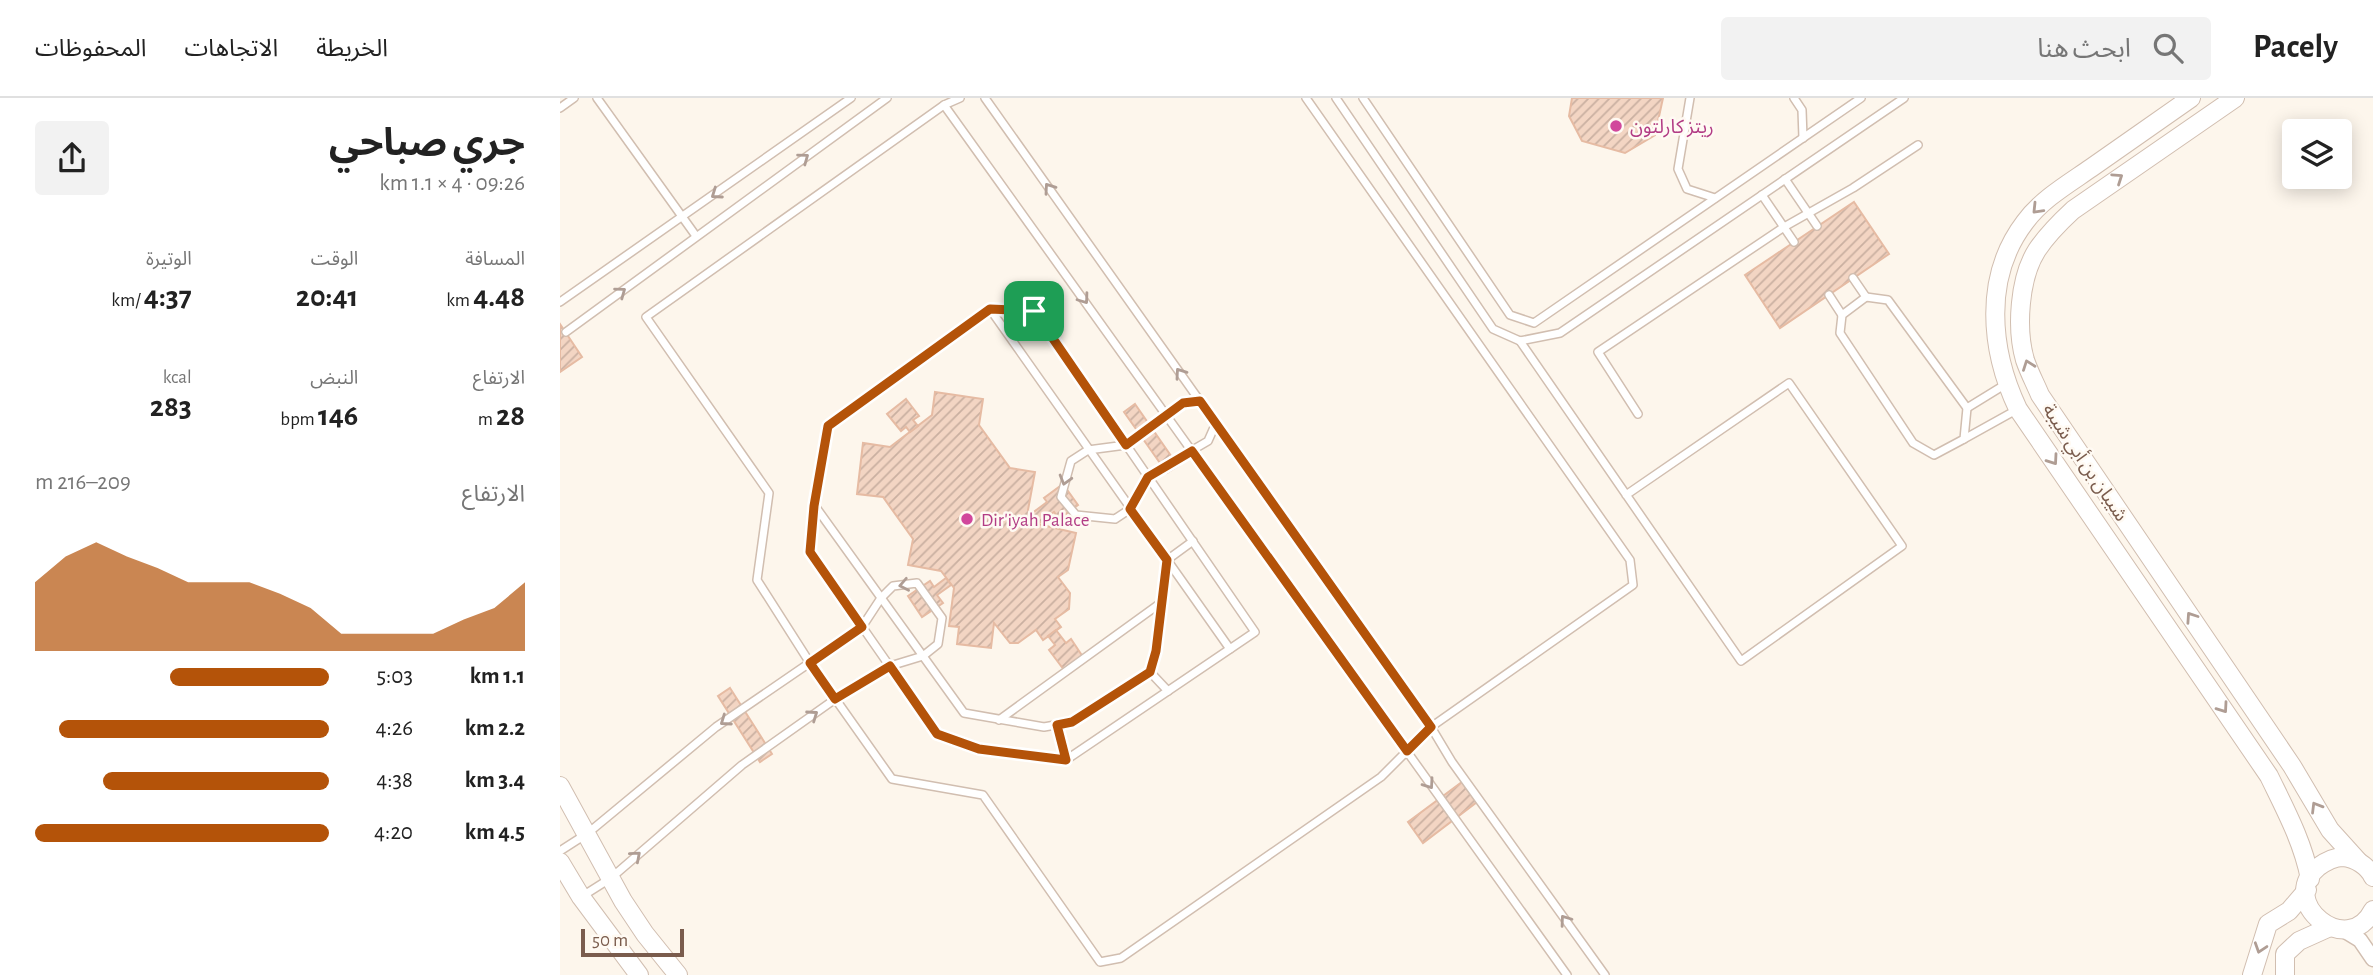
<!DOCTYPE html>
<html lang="ar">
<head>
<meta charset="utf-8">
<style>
  body { margin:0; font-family:"Alegreya Sans","Noto Sans Arabic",sans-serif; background:#f2f2f2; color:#222; direction:rtl; height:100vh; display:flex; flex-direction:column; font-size:26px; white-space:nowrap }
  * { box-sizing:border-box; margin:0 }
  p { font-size:23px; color:#767676 }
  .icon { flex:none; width:38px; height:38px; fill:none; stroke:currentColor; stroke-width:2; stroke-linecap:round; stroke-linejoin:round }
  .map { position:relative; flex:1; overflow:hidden; direction:ltr }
  .sheet { display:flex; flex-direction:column; background:#fff; width:560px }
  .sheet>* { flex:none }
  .buttons { position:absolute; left:1722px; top:21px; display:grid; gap:14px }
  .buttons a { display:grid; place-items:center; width:70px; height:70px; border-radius:7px; background:#fff; box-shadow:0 4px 18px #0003; font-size:35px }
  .scale { position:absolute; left:21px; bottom:18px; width:103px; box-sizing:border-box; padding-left:7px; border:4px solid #7a5c4d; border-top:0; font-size:19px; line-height:24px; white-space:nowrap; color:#7a5c4d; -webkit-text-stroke:5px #fffaf3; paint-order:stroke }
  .pin { position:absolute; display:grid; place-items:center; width:60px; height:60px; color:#fff; margin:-30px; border-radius:14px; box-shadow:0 4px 10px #0006 }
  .round { display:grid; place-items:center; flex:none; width:74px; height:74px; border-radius:7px; background:#f2f2f2 }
  .head { display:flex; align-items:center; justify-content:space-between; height:119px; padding:0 35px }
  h1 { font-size:38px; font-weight:700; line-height:52px }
  .figures { display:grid; grid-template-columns:repeat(3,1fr); gap:10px; height:119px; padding:7px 35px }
  .figures div { display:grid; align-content:center }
  .figures b { font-size:30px; font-weight:700 }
  .figures small { font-size:19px; font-weight:400 }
  .figures p { font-size:19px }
  .chart { height:196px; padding:14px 35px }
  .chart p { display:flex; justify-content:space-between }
  .chart svg { width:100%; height:126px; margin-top:7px; fill:#b45309; opacity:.7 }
  ul { padding:0 35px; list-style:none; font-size:23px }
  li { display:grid; grid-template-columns:112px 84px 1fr; align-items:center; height:52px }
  li i { height:18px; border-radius:9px; background:#b45309 }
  header { display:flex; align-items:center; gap:42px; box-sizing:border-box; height:98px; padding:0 35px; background:#fff; border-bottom:2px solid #e0e0e0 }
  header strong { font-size:33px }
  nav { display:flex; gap:38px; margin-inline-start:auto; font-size:24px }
  .search { width:490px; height:63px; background:#f2f2f2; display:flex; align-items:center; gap:18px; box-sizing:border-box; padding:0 24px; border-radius:7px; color:#767676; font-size:26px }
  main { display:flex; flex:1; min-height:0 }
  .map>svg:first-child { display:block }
</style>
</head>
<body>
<header>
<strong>Pacely</strong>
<div class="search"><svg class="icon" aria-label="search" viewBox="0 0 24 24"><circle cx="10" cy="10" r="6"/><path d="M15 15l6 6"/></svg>ابحث هنا</div>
<nav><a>الخريطة</a><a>الاتجاهات</a><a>المحفوظات</a></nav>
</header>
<main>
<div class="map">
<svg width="1813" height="877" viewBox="0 0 1813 877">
  <defs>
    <pattern id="building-hatch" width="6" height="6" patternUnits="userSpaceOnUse" patternTransform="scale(1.75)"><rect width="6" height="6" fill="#f3d5c3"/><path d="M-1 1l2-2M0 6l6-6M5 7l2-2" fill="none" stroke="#cab0a1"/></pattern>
  </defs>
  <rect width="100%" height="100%" fill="#fdf6ec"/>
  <g fill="url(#building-hatch)" stroke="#e6bba3" stroke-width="2">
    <polygon points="1012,0 1103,0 1095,37 1065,55 1022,43 1009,18"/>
    <polygon points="1294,104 1329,156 1220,230 1185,177"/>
    <polygon points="0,226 22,259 0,274"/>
    <polygon points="375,294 423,301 419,327 450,370 475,374 468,412 471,416 478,426 516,435 508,472 498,479 510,495 509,511 495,521 501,529 483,542 476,532 458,545 450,545 434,525 431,550 397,546 399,529 389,528 394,490 381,473 348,467 353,441 323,399 297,396 303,345 330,349 372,317"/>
    <polygon points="346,301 359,318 353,322 358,328 350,334 346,329 341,333 327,316"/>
    <polygon points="575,306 618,368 607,375 564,314"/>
    <polygon points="503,386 518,407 499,421 494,414 478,426 471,416 487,404 484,400"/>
    <polygon points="386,480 391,487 377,497 383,505 362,519 348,498 370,483 374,489"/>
    <polygon points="496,532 506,545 511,541 523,559 504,572 489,552 495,547 488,538"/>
    <polygon points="170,590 212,656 200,664 158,598"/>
    <polygon points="902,684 917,704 863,745 848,724"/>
  </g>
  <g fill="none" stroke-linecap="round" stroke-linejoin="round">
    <g stroke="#d1beb0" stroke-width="10">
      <g id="service">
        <polyline points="37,0 136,138"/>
        <polyline points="400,0 384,7 86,219 209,395 197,482 250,565 332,681 423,697 540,864 561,860 821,679 871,629 1073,487 1070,462 746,0"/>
        <polyline points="425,0 871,629 892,664 1045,877"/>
        <polyline points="776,0 933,231 960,243 1000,235 1344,0"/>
        <polyline points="803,0 950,217 974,225 1301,0"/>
        <polyline points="1130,0 1118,71 1127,91 1155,100"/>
        <polyline points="1234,0 1242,12 1243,40"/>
        <polyline points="384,7 1007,877"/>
        <polyline points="0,10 14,0"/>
        <polyline points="1225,81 1257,128"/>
        <polyline points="1202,97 1234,144"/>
        <polyline points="1293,180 1306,199"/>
        <polyline points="1269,197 1282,217"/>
        <polygon points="1306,199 1328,202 1407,310 1404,341 1374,357 1353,345 1280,235 1282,217"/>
        <polyline points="0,204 291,0"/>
        <polygon points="430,211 474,213 695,534 506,662 419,651 377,636 250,454 254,408 268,328"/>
        <polyline points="430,211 670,551"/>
        <polyline points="6,234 327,0"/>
        <polyline points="960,243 1181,563 1342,448 1229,285 1066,397"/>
        <polyline points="640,303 623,305 566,347 528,352 511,363 501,399 516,417 555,421 570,411 588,378 648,343 656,325"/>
        <polyline points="1407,310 1446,286"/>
        <polyline points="1078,316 1038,254 1224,129 1293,90 1358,47"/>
        <polyline points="1404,341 1458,311"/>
        <polyline points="255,408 404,615 484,629 512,624 590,574 596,553 607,462 633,443"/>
        <polyline points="590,574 608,593"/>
        <polyline points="439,622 602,504"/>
        <polyline points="497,627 506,662"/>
        <polyline points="0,753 28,735 156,629 302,529 321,500 333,488 357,485 382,520 378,546 363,558 330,568 295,587 182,667 51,780 21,799"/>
      </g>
    </g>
    <g stroke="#d1beb0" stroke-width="17">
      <polyline id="minor" points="1782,831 1800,842 1813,861"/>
    </g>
    <g stroke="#d1beb0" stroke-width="20">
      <g id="tertiary">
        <path d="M1631,0C1598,23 1564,47 1531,70C1508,86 1482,101 1465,124C1423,179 1430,252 1458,311L1709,678C1725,711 1743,744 1750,781"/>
        <path d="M1675,0L1513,112C1500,124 1487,137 1477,152C1459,180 1456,231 1465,262C1469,274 1475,285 1480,297L1732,668L1770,732L1798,763"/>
        <polyline points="0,688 63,803 85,836 118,877"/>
        <polyline points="0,764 21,799 79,877"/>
        <path d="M1813,779C1808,768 1795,760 1783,759C1774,759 1765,764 1758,769C1716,804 1788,862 1813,812"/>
        <polyline points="1692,877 1708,826 1729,813 1747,792"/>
        <polyline points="1725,877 1725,856 1739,843 1770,829"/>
      </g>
    </g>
    <use href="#service" stroke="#fff" stroke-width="7"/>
    <use href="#minor" stroke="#fff" stroke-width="14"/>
    <use href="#tertiary" stroke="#fff" stroke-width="18"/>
  </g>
  <defs><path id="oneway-chevron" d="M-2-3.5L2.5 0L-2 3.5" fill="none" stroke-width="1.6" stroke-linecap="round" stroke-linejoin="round" transform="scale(1.75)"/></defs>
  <g stroke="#af9d94">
    <use href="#oneway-chevron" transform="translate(244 60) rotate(-36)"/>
    <use href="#oneway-chevron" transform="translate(1558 80) rotate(-34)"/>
    <use href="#oneway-chevron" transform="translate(489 90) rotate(-125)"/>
    <use href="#oneway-chevron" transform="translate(156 96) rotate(145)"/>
    <use href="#oneway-chevron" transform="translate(1477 111) rotate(134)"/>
    <use href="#oneway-chevron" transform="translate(61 194) rotate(-36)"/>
    <use href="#oneway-chevron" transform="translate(524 201) rotate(54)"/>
    <use href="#oneway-chevron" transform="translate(1468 267) rotate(-110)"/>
    <use href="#oneway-chevron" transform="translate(620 275) rotate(-125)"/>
    <use href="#oneway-chevron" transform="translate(1493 362) rotate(55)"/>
    <use href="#oneway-chevron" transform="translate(505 382) rotate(106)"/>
    <use href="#oneway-chevron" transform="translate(344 487) rotate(169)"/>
    <use href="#oneway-chevron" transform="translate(1631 519) rotate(-124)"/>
    <use href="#oneway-chevron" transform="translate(1663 610) rotate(55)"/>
    <use href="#oneway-chevron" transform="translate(253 617) rotate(-35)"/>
    <use href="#oneway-chevron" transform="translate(165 623) rotate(145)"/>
    <use href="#oneway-chevron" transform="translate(869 686) rotate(55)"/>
    <use href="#oneway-chevron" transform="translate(1756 709) rotate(-121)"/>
    <use href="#oneway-chevron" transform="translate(76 758) rotate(-41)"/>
    <use href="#oneway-chevron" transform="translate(1005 822) rotate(-126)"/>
    <use href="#oneway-chevron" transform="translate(1700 850) rotate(108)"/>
  </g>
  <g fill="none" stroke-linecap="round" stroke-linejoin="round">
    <g stroke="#fff" stroke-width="14">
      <polygon id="route" points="430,211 474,213 566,347 623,305 640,303 871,629 847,653 632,353 588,379 570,411 607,462 596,553 590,574 512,624 497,627 506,662 419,651 377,636 330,568 275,601 250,565 302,529 250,454 254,408 268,328"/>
    </g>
    <use href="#route" stroke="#b45309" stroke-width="9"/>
  </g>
  <g fill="#d1479c" stroke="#fffaf3" stroke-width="2.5">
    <circle cx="1056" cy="28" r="7"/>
    <circle cx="407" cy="421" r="7"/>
  </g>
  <g text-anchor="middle" stroke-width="5" stroke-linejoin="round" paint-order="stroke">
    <g font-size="19" fill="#b23c85" stroke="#fffaf3" text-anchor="start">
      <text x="1070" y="35">ريتز كارلتون</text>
      <text x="421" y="428">Dir'iyah Palace</text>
    </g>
    <g font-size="19" fill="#7a5c4d" stroke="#fffaf3">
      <text transform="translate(1526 364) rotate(56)" y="7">شيبان بن أبي شيبة</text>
    </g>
  </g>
</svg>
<div class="buttons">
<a><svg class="icon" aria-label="layers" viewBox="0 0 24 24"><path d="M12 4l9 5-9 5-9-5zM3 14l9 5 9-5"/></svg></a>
</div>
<div class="scale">50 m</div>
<div class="pin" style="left:474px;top:213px;background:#1e9e55"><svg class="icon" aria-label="arrive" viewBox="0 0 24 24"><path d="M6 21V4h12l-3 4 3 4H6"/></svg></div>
</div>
<section class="sheet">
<div class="head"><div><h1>جري صباحي</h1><p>09:26 · 4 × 1.1 km</p></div><a class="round"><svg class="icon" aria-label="share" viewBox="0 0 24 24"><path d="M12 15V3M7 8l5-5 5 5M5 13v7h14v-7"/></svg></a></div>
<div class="figures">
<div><p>المسافة</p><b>4.48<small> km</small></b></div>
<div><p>الوقت</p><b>20:41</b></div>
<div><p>الوتيرة</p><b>4:37<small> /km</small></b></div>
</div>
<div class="figures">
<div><p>الارتفاع</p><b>28<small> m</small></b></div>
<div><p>النبض</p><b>146<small> bpm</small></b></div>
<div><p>kcal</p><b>283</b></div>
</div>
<div class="chart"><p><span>الارتفاع</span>209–216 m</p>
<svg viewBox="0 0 160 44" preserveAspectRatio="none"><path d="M0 44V20L10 11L20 6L30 11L40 15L50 20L60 20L70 20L80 24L90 29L100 38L110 38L120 38L130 38L140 33L150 29L160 20V44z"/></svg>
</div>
<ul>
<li><b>1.1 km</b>5:03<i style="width:54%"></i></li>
<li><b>2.2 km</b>4:26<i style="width:92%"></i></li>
<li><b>3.4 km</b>4:38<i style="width:77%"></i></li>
<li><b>4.5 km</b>4:20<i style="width:100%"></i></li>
</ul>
</section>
</main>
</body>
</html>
